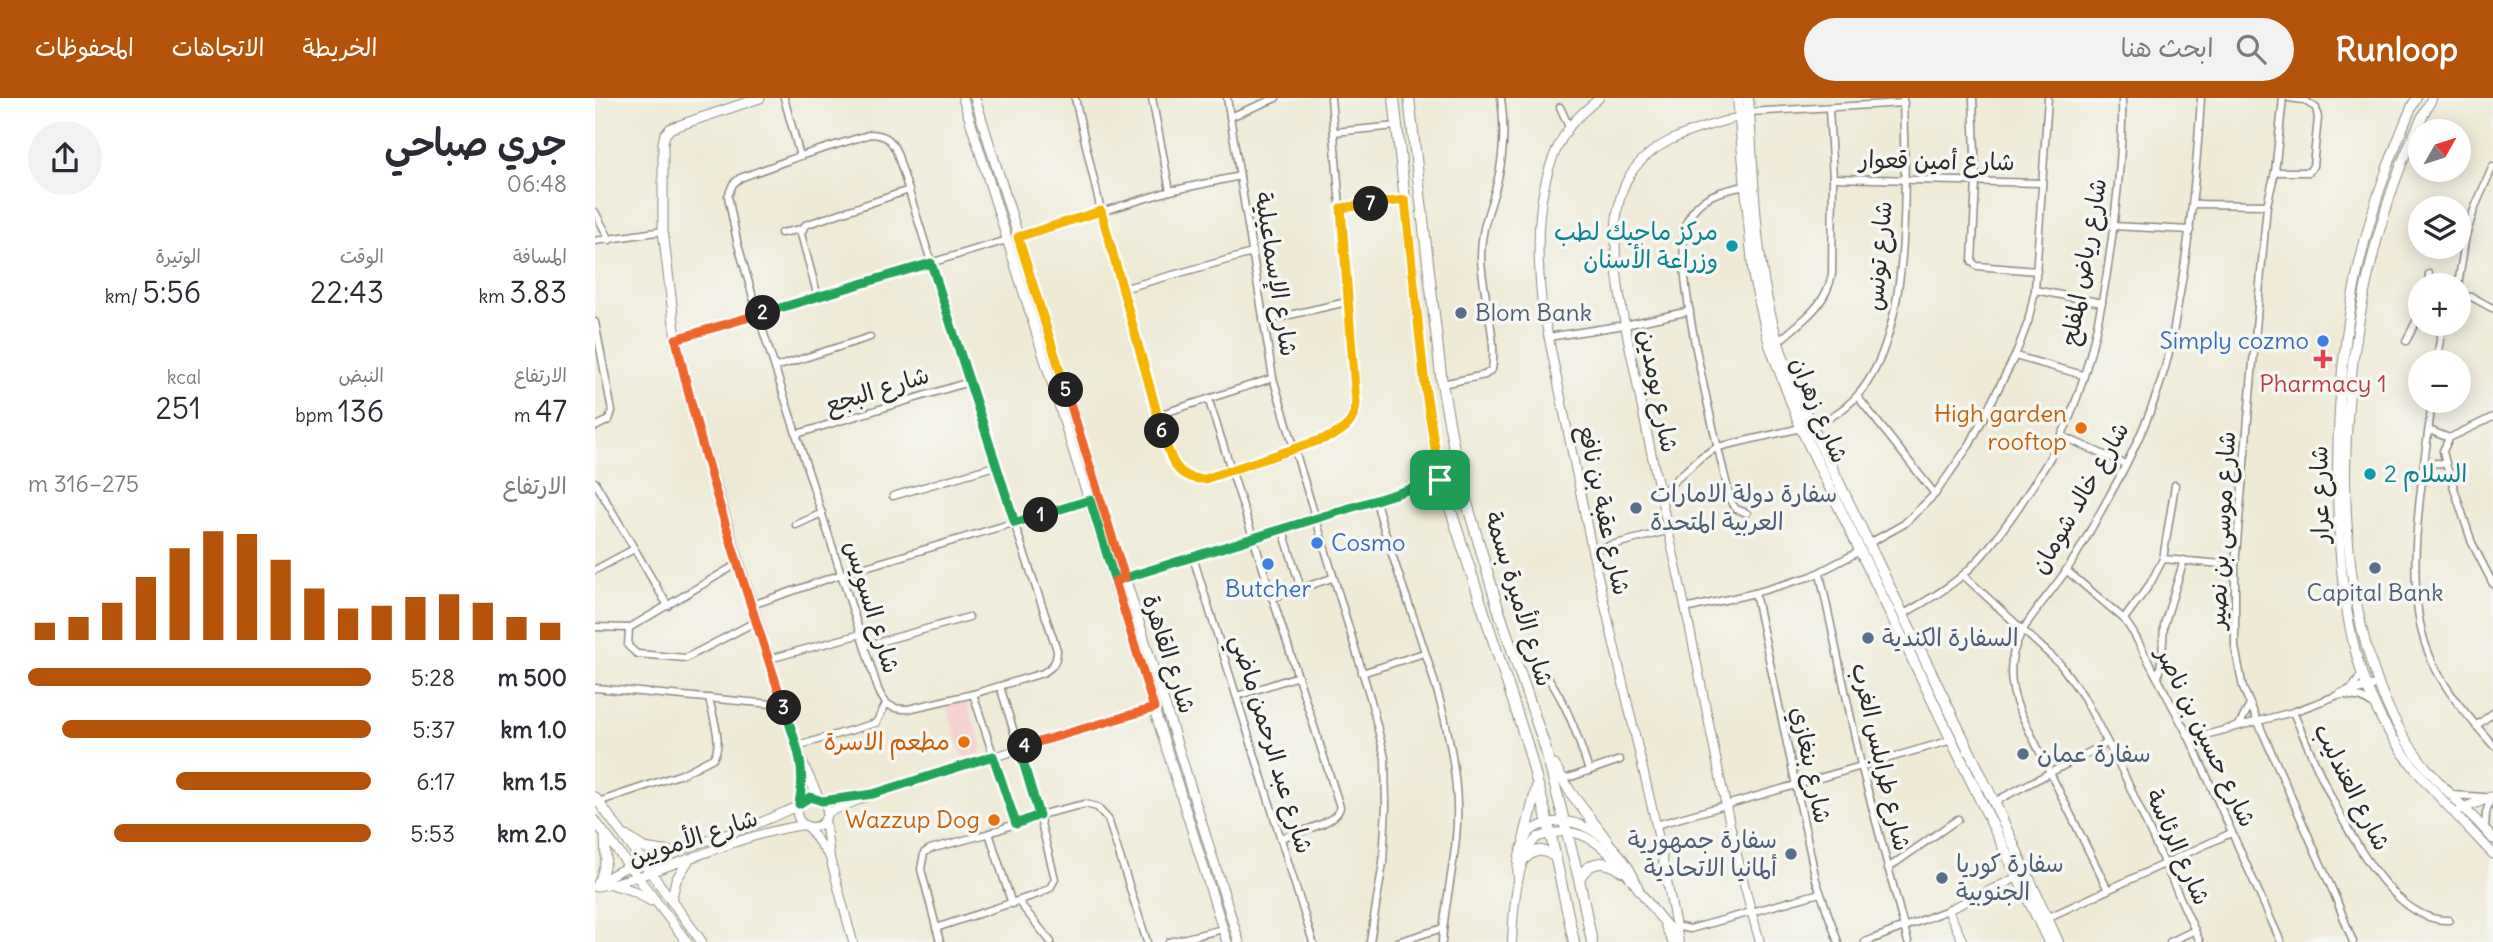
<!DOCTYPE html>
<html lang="ar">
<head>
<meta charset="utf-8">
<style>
  body { margin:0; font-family:Delius,"Playpen Sans Arabic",sans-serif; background:#f2f2f3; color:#2b2b33; direction:rtl; height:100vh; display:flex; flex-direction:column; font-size:26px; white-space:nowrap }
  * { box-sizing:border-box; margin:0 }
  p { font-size:23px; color:#7c7c81 }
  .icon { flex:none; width:38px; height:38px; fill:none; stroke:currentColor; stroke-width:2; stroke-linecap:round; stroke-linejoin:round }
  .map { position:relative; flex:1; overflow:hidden; direction:ltr }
  .sheet { display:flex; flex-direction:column; background:#fff; width:595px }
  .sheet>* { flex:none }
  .needle { width:46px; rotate:51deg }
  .tools { position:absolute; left:1813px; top:21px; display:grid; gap:14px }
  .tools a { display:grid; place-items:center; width:63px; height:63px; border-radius:50%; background:#fff; box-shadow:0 4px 18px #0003; font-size:35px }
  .pin { position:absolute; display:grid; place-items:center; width:60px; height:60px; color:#fff; margin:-30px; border-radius:14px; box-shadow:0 4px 10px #0006 }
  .km { position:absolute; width:35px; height:35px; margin:-18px; border-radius:50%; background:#222; color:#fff; font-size:19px; line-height:35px; text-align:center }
  .round { display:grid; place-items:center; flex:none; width:74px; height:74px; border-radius:37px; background:#f2f2f3 }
  .summary { display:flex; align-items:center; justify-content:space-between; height:119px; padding:0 28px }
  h1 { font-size:38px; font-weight:600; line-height:52px }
  .metrics { display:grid; grid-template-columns:repeat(3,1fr); gap:10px; height:119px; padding:7px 28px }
  .metrics div { display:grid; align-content:center }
  .metrics b { font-size:30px; font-weight:600 }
  .metrics small { font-size:19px; font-weight:400 }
  .metrics p { font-size:19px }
  .chart { height:196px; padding:14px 28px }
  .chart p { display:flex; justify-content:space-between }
  .chart svg { width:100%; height:126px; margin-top:7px; stroke:#b45309; stroke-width:6 }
  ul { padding:0 28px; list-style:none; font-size:23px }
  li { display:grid; grid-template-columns:112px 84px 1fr; align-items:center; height:52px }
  li i { height:18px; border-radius:9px; background:#b45309 }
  header { display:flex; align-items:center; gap:42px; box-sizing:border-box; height:98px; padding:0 35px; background:#b45309; color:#fff }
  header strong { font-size:33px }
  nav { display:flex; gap:38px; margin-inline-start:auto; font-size:24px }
  .search { width:490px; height:63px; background:#f2f2f3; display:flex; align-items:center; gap:18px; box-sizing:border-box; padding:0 24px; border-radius:38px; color:#7c7c81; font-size:26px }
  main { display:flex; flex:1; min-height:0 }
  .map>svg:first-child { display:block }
</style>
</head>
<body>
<header>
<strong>Runloop</strong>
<div class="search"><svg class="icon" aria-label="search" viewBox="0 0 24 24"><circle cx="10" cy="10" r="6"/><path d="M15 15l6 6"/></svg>ابحث هنا</div>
<nav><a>الخريطة</a><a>الاتجاهات</a><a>المحفوظات</a></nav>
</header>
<main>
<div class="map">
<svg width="1898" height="844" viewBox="0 0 1898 844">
  <rect width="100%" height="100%" fill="#f6f6f2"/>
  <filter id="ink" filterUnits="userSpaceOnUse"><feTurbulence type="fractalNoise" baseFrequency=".0143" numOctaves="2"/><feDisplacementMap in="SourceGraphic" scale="14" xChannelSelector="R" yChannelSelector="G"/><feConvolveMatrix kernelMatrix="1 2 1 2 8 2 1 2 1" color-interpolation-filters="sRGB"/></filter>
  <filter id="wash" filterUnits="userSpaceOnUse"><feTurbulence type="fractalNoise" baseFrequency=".00686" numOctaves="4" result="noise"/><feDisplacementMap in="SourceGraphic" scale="28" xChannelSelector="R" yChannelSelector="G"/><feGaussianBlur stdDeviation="1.57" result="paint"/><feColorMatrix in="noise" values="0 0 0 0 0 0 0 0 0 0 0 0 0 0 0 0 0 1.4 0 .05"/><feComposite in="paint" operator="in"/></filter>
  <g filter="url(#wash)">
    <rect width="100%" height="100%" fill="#eeead5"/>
    <polygon fill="#f7d0ce" points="366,603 372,605 388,649 383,656 369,662 351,607"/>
  </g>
  <g filter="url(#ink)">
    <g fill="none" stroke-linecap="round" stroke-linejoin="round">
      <g stroke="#8c8a80" stroke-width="9">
        <g id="minor">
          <polyline points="189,0 205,58"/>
          <path d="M480,0L506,113L571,347C576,360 583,378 597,381C612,385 738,341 752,329C759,323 761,313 761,304L736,0"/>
          <polyline points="1378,0 1381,84 1377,164 1382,168 1442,173"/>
          <polyline points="1688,0 1680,74 1672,107 1640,467 1640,549 1648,590 1740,798 1758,844"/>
          <polyline points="965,9 974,29"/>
          <polyline points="1154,14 1309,5"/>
          <polyline points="635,19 681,0"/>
          <polyline points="739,34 802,28"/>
          <path d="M276,36C291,37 296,41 302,55L400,368L462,552C462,564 458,569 448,575L378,596L313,611C296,612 289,606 283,591L163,217L142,143L133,98L138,86L145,80L205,58Z"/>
          <polyline points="1680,74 1714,74 1718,68 1723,20 1721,10 1709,2 1694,0"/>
          <polyline points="1238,80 1446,85"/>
          <path d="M1150,88C1126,93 1105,97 1093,121C1073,161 1124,353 1136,404L1141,411L1152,415"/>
          <polyline points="575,93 645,78"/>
          <polyline points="1598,106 1672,107"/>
          <polyline points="746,110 810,102"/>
          <polyline points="0,114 15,142"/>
          <polyline points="1518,128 1595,132"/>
          <polyline points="186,135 207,131"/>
          <polyline points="423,139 575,93 557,0"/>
          <polyline points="0,143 68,133"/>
          <polyline points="1833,187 1834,176"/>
          <polyline points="1863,187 1871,137 1880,109 1898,68"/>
          <polyline points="527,191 657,155"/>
          <polyline points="1440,192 1507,205"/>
          <polyline points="1864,198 1877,199 1897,210"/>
          <polyline points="223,199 206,136 210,127 314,92"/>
          <polyline points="668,223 752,204"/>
          <polyline points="0,224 17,313 14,322 0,329"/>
          <polyline points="953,239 1030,227 1095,213"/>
          <polyline points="81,241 412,142"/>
          <polyline points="1811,243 1825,216"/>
          <path d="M1183,244C1206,223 1231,209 1237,176L1238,80L1234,11"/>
          <polyline points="1420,258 1488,277"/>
          <polyline points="1841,264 1848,226"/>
          <polyline points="181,269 275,239"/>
          <polyline points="678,280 775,599 790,660 791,708 788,765 775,844"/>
          <path d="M847,286L890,277L897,271C903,241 886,191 886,158C886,128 895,113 902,85C909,57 910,28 906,0"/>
          <polyline points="1262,298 1340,396"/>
          <path d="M614,303L745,709C742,726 702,734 686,740"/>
          <path d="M1837,303C1829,374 1807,484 1832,551C1845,588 1873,618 1898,647"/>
          <polyline points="563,317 678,280 632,0"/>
          <path d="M1217,329C1233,321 1248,313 1261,299C1319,237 1310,82 1308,0"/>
          <polyline points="1834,332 1854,340"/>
          <polyline points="202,336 374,284"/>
          <polyline points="1467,338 1530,366"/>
          <polyline points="1854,340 1848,353 1851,366 1877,445 1898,486"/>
          <polyline points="1854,340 1898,319"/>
          <polyline points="1829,370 1841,365 1851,366"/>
          <polyline points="0,384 73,508"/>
          <polyline points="1064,397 1106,359 1123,349 1206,330"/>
          <polyline points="298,398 400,368"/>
          <path d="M781,403C807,503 858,601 862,706C864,752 850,799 847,844"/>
          <polyline points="201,427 227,415"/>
          <polyline points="688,432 706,491"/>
          <polyline points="1273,446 1309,426 1340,396 1375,346 1420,258 1433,224 1440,192 1453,0"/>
          <polyline points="997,452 1072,433"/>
          <polyline points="598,459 718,844"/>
          <polyline points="1568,461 1640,467"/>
          <polyline points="0,472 39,451"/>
          <polyline points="1471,472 1529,521 1539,536 1595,641 1686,844"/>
          <polyline points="1225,476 1266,667 1313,844"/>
          <polyline points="1368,477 1465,566 1488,598 1528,674 1605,844"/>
          <polyline points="1160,495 1221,782 1243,844"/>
          <polyline points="677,500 737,480"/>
          <polyline points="157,507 247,476 495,402"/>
          <polyline points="1090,511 1160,495 1217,478 1265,453"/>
          <path d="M1307,517C1329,504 1351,492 1369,476C1390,457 1407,433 1423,410C1438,387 1455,363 1467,337C1499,268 1513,182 1521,106C1525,70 1528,36 1527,0"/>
          <polyline points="1529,521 1555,486 1568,461 1580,387"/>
          <polyline points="0,529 34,530 144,465"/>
          <polyline points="34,530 33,548 42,556 91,560 162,523"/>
          <polyline points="270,548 374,519"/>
          <polyline points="174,561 266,536"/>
          <polyline points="767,575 829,555"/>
          <path d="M952,578C973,608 983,639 994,673"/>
          <polyline points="1563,580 1567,558 1569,527 1589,462"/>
          <polyline points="0,590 188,607"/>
          <polyline points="378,596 421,726"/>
          <polyline points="1751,597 1767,600 1779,607"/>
          <polyline points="642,598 703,578"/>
          <path d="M1698,614C1722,668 1782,826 1854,822"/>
          <polyline points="1644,627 1655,607"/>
          <polyline points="1881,628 1898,615"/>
          <polyline points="1595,641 1698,614 1746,596 1757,590 1767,576"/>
          <polyline points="202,648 281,625 291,606"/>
          <polyline points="967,682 1025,662"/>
          <polyline points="1857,697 1889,699"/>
          <path d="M3,704L87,676L118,660C129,646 117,617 114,600"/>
          <polyline points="1399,704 1512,645"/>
          <polyline points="1061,727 1357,642"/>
          <polyline points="1890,731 1891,715 1896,699"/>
          <polyline points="394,735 417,806"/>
          <polyline points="1293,770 1363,721"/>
          <path d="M1513,792L1425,614C1398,550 1437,521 1471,473C1486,451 1498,427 1511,404C1534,363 1556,319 1569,273C1577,248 1580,221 1585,195C1596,130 1602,66 1606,0"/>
          <polyline points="423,803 456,844"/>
          <polyline points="1452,820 1636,735"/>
          <polyline points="1080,828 1095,831 1225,795"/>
          <polyline points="341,830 443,796 455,790 460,781 444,717 405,588"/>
          <polyline points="345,844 326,771 329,755 335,751 392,736 444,717 490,706 502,709 513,721 552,844"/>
          <polyline points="574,844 628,831"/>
          <polyline points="802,844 848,830"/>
          <polyline points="1270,844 1353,812"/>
          <polyline points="1575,844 1600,832"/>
        </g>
      </g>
      <g stroke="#8c8a80" stroke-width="10">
        <g id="tertiary">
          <path d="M1004,0C993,10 981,19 973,31C939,81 941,150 947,207L997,452L1061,727L1084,844"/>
          <path d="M1144,19C1104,30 1053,42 1032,82C1019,107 1020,138 1021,166C1024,202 1032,239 1040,275C1055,355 1074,434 1091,513C1115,624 1133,736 1165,844"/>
          <polyline points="526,481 845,382 864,378"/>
          <circle cx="217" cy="714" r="15"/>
          <polyline points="227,703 268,697"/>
          <polyline points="232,715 278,696 559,610"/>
          <polyline points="230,721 235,760 258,844"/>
          <polyline points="212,728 233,757"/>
          <path d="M923,780C921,768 923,759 927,748C932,735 937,730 950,726C991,713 1031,753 1044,791"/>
          <polyline points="3,784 28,771 162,726 203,708"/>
          <path d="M0,789C71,776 138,737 209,727"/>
          <polyline points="1070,828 1077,844"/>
          <path d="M917,844C918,816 921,757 943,739C952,737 961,734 970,734C1018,734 1049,811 1082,837"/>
          <polyline points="1368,844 1353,812 1423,779"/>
        </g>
      </g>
      <g stroke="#8c8a80" stroke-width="11">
        <g id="secondary">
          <polyline points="165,0 76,30 70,36 68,45 68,133 81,241 96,308 188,607 207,664 224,701"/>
          <polyline points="368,0 632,844"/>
          <polyline points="380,0 644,844"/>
          <path d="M1821,0C1810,22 1802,45 1793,68C1752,180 1740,293 1743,412C1745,475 1752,550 1780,608C1807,666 1855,709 1898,756"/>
          <path d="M1837,0C1750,159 1716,446 1795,613C1807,638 1824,663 1843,683C1861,703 1881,720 1898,741"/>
          <polyline points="1746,596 1776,588"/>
          <polyline points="0,699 107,844"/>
          <polyline points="204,706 208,685 207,669"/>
          <polyline points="1866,711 1896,699"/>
          <polyline points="0,723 92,844"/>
          <polyline points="31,738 49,750 81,755"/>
          <polyline points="5,783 11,761 10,739"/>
          <polyline points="16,786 39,793 56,803"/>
          <polyline points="76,803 81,782 93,763"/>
        </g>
      </g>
      <g stroke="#8c8a80" stroke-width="12">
        <g id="primary">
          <polyline points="799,0 830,288 842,370 932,646 953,725 979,844"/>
          <polyline points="814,0 847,286 864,378 903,510 950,649 984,781 997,844"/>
          <polyline points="1143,0 1159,180 1175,247 1206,330 1454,844"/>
          <path d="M1153,0C1159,81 1158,166 1183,245C1192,274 1204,302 1217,329L1399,704L1463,844"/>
          <polyline points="959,667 976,695 1013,744"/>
          <polyline points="929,742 942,689"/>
          <path d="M929,761C940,751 947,750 960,759"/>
          <path d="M984,781C994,762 1010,761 1027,773"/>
        </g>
      </g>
      <use href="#minor" stroke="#fff" stroke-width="6"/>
      <use href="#tertiary" stroke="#fff" stroke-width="8"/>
      <use href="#secondary" stroke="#fff" stroke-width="9"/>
      <use href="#primary" stroke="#fff" stroke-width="10"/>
    </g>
  </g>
  <g fill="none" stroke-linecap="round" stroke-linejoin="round" filter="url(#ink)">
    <g stroke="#fff" stroke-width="14">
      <polyline id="split-1" points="446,417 495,402 520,483 845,382"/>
    </g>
    <g stroke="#fff" stroke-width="14">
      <polyline id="split-2" points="168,215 336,165 420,425 446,417"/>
    </g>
    <g stroke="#fff" stroke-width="14">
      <path id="split-3" d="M168,215L81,241C108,366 150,488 189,610"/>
    </g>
    <g stroke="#fff" stroke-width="14">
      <path id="split-4" d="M189,610C201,645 212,669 204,706L215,699L227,703L278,696L398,658L421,726L444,717L424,650L430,648"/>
    </g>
    <g stroke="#fff" stroke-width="14">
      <polyline id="split-5" points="430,648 559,610 520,483 530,480 471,292"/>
    </g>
    <g stroke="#fff" stroke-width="14">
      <polyline id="split-6" points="471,292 423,139 506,113 567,333"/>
    </g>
    <g stroke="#fff" stroke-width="14">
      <path id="split-7" d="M567,333C575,359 580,382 610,381L737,338C752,330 760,323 761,304L746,110L776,106"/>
    </g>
    <g stroke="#fff" stroke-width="14">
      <polyline id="split-8" points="776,106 810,102 830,288 845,382"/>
    </g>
    <use href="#split-1" stroke="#22a559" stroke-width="9"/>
    <use href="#split-2" stroke="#22a559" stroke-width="9"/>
    <use href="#split-3" stroke="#f0652b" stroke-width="9"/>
    <use href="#split-4" stroke="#22a559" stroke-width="9"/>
    <use href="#split-5" stroke="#f0652b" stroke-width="9"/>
    <use href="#split-6" stroke="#f5b400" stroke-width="9"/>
    <use href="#split-7" stroke="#f5b400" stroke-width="9"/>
    <use href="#split-8" stroke="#f5b400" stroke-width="9"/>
  </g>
  <g fill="#0f9aa8" stroke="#f6f6f2" stroke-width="2.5">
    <circle cx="1137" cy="148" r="7"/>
    <circle cx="1775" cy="376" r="7"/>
  </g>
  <g fill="#5c6f8a" stroke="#f6f6f2" stroke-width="2.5">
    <circle cx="866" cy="215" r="7"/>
    <circle cx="1041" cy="410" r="7"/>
    <circle cx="1780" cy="470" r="7"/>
    <circle cx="1273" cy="540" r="7"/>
    <circle cx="1428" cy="656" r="7"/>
    <circle cx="1196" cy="756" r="7"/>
    <circle cx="1347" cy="780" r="7"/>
  </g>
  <g fill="#3f7fe0" stroke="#f6f6f2" stroke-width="2.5">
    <circle cx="1728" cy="243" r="7"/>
    <circle cx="722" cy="445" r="7"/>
    <circle cx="673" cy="466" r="7"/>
  </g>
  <path fill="#e0444e" stroke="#f6f6f2" stroke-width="2.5" d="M1724.5 250.5h7v7h7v7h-7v7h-7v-7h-7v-7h7z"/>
  <g fill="#e8710a" stroke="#f6f6f2" stroke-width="2.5">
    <circle cx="1486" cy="330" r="7"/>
    <circle cx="369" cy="644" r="7"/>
    <circle cx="399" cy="722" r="7"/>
  </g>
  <g text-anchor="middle" stroke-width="7" stroke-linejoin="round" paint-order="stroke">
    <g font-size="24" fill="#2b2b2b" stroke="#f6f6f2">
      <text transform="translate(1342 63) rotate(1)" y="8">شارع أمين قعوار</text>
      <text transform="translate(1284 158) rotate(-85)" y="8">شارع تونس</text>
      <text transform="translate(1489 164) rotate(-80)" y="8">شارع رياض المفلح</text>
      <text transform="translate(681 176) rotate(81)" y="8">شارع الإسماعيلية</text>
      <text transform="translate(282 292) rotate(-17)" y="8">شارع البجع</text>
      <text transform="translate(1063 293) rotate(79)" y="8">شارع بومدين</text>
      <text transform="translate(1224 312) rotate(67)" y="8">شارع زهران</text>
      <text transform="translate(1725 396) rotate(-91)" y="8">شارع عرار</text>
      <text transform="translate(1485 400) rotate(-60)" y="8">شارع خالد شومان</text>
      <text transform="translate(1009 412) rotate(78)" y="8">شارع عقبة بن نافع</text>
      <text transform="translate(1627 432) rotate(-87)" y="8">شارع موسى بن نصير</text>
      <text transform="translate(924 501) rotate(73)" y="8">شارع الأميرة بسمة</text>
      <text transform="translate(277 509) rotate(73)" y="8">شارع السويس</text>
      <text transform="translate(574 556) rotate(72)" y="8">شارع القاهرة</text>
      <text transform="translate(1611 639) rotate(64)" y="8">شارع حسين بن ناصر</text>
      <text transform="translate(677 646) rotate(73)" y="8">شارع عبد الرحمن ماضي</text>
      <text transform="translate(1286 659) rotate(77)" y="8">شارع طرابلس الغرب</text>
      <text transform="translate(1216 667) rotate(78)" y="8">شارع بنغازي</text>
      <text transform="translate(1757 689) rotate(63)" y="8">شارع العندليب</text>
      <text transform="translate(98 740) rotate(-18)" y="8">شارع الأمويين</text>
      <text transform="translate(1583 749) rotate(66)" y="8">شارع الرئاسة</text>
    </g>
    <g font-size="24" fill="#0d838f" stroke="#f6f6f2" text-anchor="end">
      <text x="1123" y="142">مركز ماجيك لطب<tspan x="1123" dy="28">وزراعة الأسنان</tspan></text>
      <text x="1789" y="384" text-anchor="start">السلام 2</text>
    </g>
    <g font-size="24" fill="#4e5e75" stroke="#f6f6f2" text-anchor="start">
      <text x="880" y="223">Blom Bank</text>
      <text x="1055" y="404">سفارة دولة الامارات<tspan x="1055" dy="28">العربية المتحدة</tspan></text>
      <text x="1780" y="503" text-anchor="middle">Capital Bank</text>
      <text x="1287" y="548">السفارة الكندية</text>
      <text x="1442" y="664">سفارة عمان</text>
      <text x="1182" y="750" text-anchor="end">سفارة جمهورية<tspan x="1182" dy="28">ألمانيا الاتحادية</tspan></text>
      <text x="1361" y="774">سفارة كوريا<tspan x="1361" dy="28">الجنوبية</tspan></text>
    </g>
    <g font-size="24" fill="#366cbe" stroke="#f6f6f2" text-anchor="end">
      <text x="1714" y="251">Simply cozmo</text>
      <text x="736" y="453" text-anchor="start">Cosmo</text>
      <text x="673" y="499" text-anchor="middle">Butcher</text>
    </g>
    <g font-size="24" fill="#be3a42" stroke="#f6f6f2">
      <text x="1728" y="294">Pharmacy 1</text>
    </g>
    <g font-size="24" fill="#c56008" stroke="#f6f6f2" text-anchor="end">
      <text x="1472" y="324">High garden<tspan x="1472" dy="28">rooftop</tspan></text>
      <text x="355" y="652">مطعم الاسرة</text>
      <text x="385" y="730">Wazzup Dog</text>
    </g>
  </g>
</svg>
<div class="tools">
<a><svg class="needle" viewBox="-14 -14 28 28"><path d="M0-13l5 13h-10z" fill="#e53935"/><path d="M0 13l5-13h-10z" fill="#7c7c81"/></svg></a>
<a><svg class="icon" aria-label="layers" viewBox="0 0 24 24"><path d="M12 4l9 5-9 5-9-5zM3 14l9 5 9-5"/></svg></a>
<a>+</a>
<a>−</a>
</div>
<div class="pin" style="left:845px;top:382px;background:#1e9e55"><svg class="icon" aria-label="arrive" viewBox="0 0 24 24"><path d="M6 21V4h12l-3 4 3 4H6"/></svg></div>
<b class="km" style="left:446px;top:417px">1</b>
<b class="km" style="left:168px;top:215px">2</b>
<b class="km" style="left:189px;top:610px">3</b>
<b class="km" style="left:430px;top:648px">4</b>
<b class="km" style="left:471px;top:292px">5</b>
<b class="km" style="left:567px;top:333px">6</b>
<b class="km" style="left:776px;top:106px">7</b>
</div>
<section class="sheet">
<div class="summary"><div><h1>جري صباحي</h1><p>06:48</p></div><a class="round"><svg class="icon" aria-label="share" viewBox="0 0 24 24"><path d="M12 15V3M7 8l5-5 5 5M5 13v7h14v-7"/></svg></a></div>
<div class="metrics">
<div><p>المسافة</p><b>3.83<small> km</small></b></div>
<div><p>الوقت</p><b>22:43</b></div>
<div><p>الوتيرة</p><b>5:56<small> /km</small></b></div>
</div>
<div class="metrics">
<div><p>الارتفاع</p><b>47<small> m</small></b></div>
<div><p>النبض</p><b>136<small> bpm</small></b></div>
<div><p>kcal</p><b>251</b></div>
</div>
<div class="chart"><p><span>الارتفاع</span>275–316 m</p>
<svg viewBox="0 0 160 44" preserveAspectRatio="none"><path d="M5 44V38M15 44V36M25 44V31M35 44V22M45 44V12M55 44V6M65 44V7M75 44V16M85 44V26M95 44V33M105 44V32M115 44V29M125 44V28M135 44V31M145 44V36M155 44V38"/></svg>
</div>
<ul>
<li><b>500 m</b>5:28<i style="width:100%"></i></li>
<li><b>1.0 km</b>5:37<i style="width:90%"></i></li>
<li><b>1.5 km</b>6:17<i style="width:57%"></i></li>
<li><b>2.0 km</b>5:53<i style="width:75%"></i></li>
</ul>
</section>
</main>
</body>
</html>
